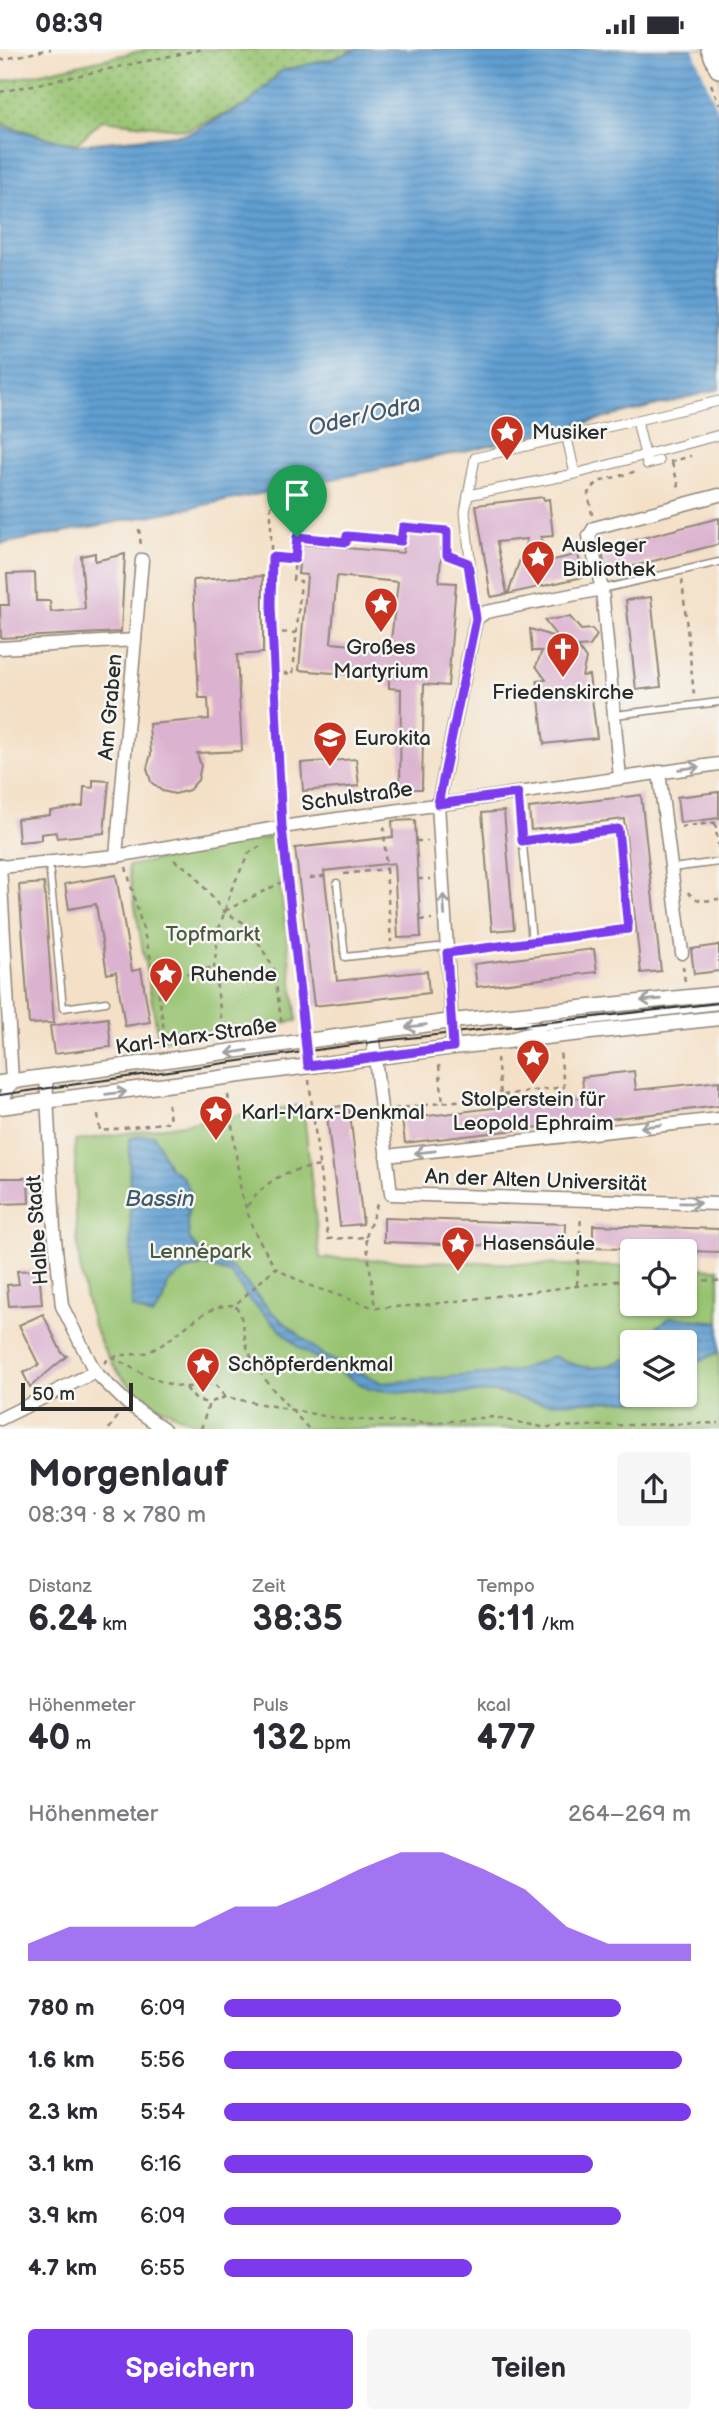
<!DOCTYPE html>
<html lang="de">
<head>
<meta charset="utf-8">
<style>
  body { margin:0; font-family:"Balsamiq Sans",sans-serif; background:#f7f7f7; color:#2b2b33; height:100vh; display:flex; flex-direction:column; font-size:26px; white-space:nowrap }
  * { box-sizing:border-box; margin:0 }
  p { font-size:23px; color:#7c7c81 }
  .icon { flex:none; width:38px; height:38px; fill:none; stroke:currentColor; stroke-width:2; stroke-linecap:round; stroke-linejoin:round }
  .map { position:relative; height:1380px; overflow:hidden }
  .side { display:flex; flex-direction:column; background:#fff; flex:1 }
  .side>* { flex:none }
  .buttons { position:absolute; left:620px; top:1190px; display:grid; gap:14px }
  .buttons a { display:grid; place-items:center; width:77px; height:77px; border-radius:7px; background:#fff; box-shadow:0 2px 5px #0004; font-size:35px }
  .scale { position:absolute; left:21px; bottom:18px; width:112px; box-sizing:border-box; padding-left:7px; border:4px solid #2b2b2b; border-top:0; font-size:19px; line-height:24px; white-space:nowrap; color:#2b2b2b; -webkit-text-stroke:5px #f6f6f2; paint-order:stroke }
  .pin { position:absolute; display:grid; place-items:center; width:60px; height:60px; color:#fff; margin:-72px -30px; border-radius:50% 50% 50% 0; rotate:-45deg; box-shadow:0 0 7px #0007 }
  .pin .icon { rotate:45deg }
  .round { display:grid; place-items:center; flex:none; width:74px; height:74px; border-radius:7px; background:#f7f7f7 }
  .head { display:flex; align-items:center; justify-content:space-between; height:119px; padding:0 28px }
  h1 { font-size:38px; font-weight:700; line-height:52px }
  .stats { display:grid; grid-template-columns:repeat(3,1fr); gap:10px; height:119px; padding:7px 28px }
  .stats div { display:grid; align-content:center }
  .stats b { font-size:35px; font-weight:700 }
  .stats small { font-size:19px; font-weight:400 }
  .stats p { font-size:19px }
  .chart { height:196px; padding:14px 28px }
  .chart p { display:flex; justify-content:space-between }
  .chart svg { width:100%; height:126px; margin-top:7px; fill:#7c3aed; opacity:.7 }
  .cta { display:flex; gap:14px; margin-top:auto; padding:14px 28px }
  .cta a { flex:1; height:80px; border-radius:7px; background:#7c3aed; color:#fff; font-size:28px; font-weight:700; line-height:80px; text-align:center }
  .cta a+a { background:#f7f7f7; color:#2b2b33 }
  ul { padding:0 28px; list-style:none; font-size:23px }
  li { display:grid; grid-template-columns:112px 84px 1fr; align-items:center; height:52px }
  li i { height:18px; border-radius:9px; background:#7c3aed }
  .status { display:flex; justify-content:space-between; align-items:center; height:49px; padding:0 35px; background:#fff; direction:ltr }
  .status svg { height:19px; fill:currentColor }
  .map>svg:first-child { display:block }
</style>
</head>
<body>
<div class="status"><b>08:39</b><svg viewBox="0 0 49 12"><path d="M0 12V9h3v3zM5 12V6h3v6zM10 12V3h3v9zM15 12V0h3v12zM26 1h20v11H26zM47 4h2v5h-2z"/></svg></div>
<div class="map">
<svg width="719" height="1380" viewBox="0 0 719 1380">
  <defs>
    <pattern id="grass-dots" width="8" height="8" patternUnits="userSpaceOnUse" patternTransform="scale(1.75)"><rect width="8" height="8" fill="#97c370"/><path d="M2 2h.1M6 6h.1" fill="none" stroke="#7b9f5c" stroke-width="1.8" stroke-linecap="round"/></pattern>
    <pattern id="water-rules" width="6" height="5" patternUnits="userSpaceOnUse" patternTransform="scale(1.75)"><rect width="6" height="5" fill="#609fd2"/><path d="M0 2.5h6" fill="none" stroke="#4f82ab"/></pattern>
  </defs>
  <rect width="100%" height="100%" fill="#f6f6f2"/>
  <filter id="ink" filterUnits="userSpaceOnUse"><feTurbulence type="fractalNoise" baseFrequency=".0143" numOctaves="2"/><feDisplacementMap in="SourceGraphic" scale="14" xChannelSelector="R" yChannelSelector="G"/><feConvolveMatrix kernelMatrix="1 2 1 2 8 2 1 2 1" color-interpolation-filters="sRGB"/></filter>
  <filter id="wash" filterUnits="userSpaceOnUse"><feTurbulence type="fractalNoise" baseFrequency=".00686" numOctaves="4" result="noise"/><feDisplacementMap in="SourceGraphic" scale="28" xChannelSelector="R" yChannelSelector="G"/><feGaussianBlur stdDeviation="1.57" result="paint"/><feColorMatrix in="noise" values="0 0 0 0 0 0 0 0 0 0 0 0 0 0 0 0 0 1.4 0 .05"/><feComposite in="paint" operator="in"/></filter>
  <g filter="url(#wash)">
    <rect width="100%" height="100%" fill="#f4e0c6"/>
    <polygon fill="url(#grass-dots)" stroke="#61774e" stroke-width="2" points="149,0 379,0 187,81 102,71 77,94 57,92 0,74 0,33"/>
    <g fill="#97c370" stroke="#61774e" stroke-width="2" fill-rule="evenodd">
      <polygon points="274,787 297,972 159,993 128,817"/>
      <path d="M303,1056L320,1209L632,1218V1255H684V1219L719,1220V1380H208C179,1368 153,1357 130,1336C72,1282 75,1166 75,1092ZM632,1293H684V1346H632Z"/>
    </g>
    <g fill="url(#water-rules)" stroke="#46657e" stroke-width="2">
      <path d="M356,0H719V340C482,403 241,450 0,495V77L75,96L187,85L247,56L281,22L335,9Z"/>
      <path d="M141,1086H154L169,1118L182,1127L191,1144L187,1171L190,1191L206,1210L233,1219L272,1263L324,1307L383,1334L516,1322L553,1307C584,1322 601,1323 632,1307V1346H670L666,1351L540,1354L495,1343L430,1346L369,1340L299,1299L248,1249L231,1225L204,1216L185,1222L168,1235L163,1254L152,1267L132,1259L129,1090Z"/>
      <polygon points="671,1268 719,1273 719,1303 694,1314 684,1327 684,1293 644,1293 655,1279"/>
    </g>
    <polygon fill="#f4e0c6" points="693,0 719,0 719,64"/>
    <g id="blocks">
      <g fill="#dbb2cf" fill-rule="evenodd">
        <polygon points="543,448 544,451 549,450 553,487 541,488 542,514 578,505 583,528 508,545 527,490 497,493 507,545 491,548 476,456"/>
        <polygon points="719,469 719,495 607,524 601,500"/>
        <path d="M405,482L440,484L443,488L439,533L456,534L448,637L424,635L422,740H400L401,640L389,639V629L299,621L307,526L298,525L301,495L403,504ZM337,527L398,533L390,599L331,594Z"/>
        <polygon points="95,504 95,512 125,505 121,583 1,589 0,556 9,556 7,525 35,524 36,552 50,552 51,563 85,560 81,507"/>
        <polygon points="263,527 263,604 237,606 242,702 197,704 201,717 198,731 189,741 175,745 162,742 151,733 147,719 151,705 149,675 209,670 208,649 199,649 193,531"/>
        <polygon points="651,548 661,638 636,641 626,551"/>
        <polygon points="570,568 581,581 592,580 597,586 590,597 578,598 586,610 582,627 589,626 597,689 544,695 537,632 546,631 536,617 542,602 532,602 530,580 558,589 544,571"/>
        <polygon points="356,710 359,737 303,742 301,714"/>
        <polygon points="93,731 109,732 104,784 57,789 56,783 41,785 41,791 19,793 17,770 50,766 50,762 83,757 84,738 93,739"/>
        <polygon points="719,743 719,769 680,774 677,748"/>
        <polygon points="641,746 661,922 641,924 624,770 531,781 529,759"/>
        <polygon points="504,762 514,880 492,882 482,764"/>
        <polygon points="415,771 421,888 398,889 394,814 324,822 337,932 427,922 429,944 314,957 295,799 393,788 392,772"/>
        <polygon points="116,826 132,922 141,920 150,973 125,977 116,923 107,925 96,855 69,860 65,835"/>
        <polygon points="44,834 54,974 29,975 19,836"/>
        <polygon points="719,896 719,922 694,925 691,900"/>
        <polygon points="594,900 597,923 477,938 474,915"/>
        <polygon points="108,969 111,998 54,1005 50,977"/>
        <polygon points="634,1022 636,1041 719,1032 719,1057 405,1094 402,1070 584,1048 582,1028"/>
        <polygon points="349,1056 363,1175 340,1177 326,1059"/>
        <polygon points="0,1129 28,1129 29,1154 0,1155"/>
        <polygon points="384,1169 566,1175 565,1199 384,1193"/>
        <polygon points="593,1176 719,1180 719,1203 593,1199"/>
        <polygon points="39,1221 42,1255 9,1257 7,1236 19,1235 17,1222"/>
        <polygon points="43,1265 62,1304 67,1307 30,1338 23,1324 39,1316 19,1276"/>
      </g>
    </g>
  </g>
  <g filter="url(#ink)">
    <use href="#blocks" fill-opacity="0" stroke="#908678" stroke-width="2"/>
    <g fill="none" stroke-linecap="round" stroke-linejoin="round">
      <g stroke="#908678" stroke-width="9">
        <g id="service">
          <polyline points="602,540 719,513"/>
          <polyline points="615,666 719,653"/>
          <polyline points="518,743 532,892"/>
          <polyline points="49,814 63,959 106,953"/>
          <polyline points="672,819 719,813"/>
          <polyline points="337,834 345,908 447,897"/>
          <polyline points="447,904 628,880 618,780 522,792"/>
          <polyline points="504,972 538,976"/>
          <polyline points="513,986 547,977 719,957"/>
        </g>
      </g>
      <g stroke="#908678" stroke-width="11">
        <g id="pedestrian">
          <polyline points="637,372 647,415 659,412"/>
          <polyline points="567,389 575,425"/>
          <polyline points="468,446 575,425 719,386"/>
          <polyline points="476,570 465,463 475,409 719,352"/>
        </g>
      </g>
      <g stroke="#908678" stroke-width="15">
        <g id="minor">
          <polyline points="0,599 135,591"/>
          <polyline points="659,723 682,904"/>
          <polyline points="620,729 602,540 589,487 594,479 719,446"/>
          <polyline points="116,807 142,511"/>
          <polyline points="0,816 12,1032 0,1058"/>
          <polyline points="0,818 116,807 282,778 719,715"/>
          <polyline points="372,983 391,1145 719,1155"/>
          <polyline points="453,998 438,755 476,570 486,563 602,540"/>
          <polyline points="46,1028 54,1180 62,1257 95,1323 127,1354 164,1380"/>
          <polyline points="386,1107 719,1070"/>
          <polyline points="0,1370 95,1323"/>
        </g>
      </g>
      <g stroke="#908678" stroke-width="17">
        <g id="tertiary">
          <polyline points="0,1034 452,972 719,945"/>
          <polyline points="0,1058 453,998 719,969"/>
        </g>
      </g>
      <g stroke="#908678" stroke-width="22">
        <polyline id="primary" points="711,0 719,19"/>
      </g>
      <g stroke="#908678" stroke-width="2.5" stroke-dasharray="5 5" stroke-linecap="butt">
        <polyline points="0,11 51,0"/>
        <polyline points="711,35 719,55"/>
        <polyline points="0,43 203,0"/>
        <polyline points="670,413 691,407"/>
        <polyline points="672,414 680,441"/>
        <polyline points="271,456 271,557 281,764"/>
        <polyline points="592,466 588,444 598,433 637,422"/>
        <polyline points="139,480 141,497"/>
        <polyline points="272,508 295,510"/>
        <polyline points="682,531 694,646"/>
        <polyline points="272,583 296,584"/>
        <polyline points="274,623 293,625 301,532 293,531 297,488 346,493 347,487 401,492 403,478 447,482 447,506 458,510"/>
        <polyline points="715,774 719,802"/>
        <polyline points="681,778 719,773"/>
        <polyline points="283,791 304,979"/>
        <polyline points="416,792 428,792"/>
        <polyline points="174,811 191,822 224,863 248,876 274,920 282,978"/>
        <polyline points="126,818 157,932 166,996"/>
        <polyline points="386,820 391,893"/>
        <polyline points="344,825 386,820 384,778"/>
        <polyline points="310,829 331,826"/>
        <polyline points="418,830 430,830"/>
        <path d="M688,843C697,854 705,852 719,850"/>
        <polyline points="225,862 286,831 298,830"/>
        <polyline points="420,871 432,870"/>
        <polyline points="683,917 685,933"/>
        <polyline points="157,932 214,918"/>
        <polyline points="224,989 214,918 219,880 232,839 249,804 264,795"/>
        <polyline points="497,1009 501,1046"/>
        <polyline points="439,1016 443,1054"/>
        <polyline points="309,1031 328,1190 366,1188 375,1259"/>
        <polyline points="228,1046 241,1143 253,1180 275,1219 305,1235 375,1259 425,1256 632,1230"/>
        <polyline points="394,1060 564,1038 560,1002"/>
        <polyline points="98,1066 100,1082 170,1073 168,1055"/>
        <path d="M247,1157C271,1128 282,1122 320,1117"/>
        <polyline points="366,1188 378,1152"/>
        <polyline points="684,1230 719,1232"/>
        <polyline points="577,1236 581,1166"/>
        <path d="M236,1257C247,1277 242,1287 249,1303C261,1331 288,1357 309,1380"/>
        <path d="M112,1308C134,1320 159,1335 184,1338C195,1339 199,1333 216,1336L225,1348"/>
        <path d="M104,1314C117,1301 134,1309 150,1302C180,1289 201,1255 235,1256L275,1219"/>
        <polyline points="186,1339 196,1351 208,1354"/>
        <polyline points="109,1380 119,1366"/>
        <polyline points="201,1380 209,1354 225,1348 340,1370 430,1374 492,1368 542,1378 719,1374"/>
      </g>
      <use href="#service" stroke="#fff" stroke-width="6"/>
      <use href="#pedestrian" stroke="#fff" stroke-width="9"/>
      <use href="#minor" stroke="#fff" stroke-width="12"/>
      <use href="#tertiary" stroke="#fff" stroke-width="14"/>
      <use href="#primary" stroke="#fff" stroke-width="19"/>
      <polyline stroke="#2b2b2b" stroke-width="2" points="0,1046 373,993 719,954"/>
    </g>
    <defs><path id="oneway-shaft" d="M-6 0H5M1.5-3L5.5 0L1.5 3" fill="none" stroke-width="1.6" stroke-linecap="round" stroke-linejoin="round" transform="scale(1.75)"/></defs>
    <g stroke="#a0a0a0">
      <use href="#oneway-shaft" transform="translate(689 719) rotate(-8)"/>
      <use href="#oneway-shaft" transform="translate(444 856) rotate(-94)"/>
      <use href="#oneway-shaft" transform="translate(651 951) rotate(175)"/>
      <use href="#oneway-shaft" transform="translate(416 977) rotate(172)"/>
      <use href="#oneway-shaft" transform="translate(237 1003) rotate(171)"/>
      <use href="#oneway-shaft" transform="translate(116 1044) rotate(-7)"/>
      <use href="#oneway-shaft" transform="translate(651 1077) rotate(174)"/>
      <use href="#oneway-shaft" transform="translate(425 1103) rotate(174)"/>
      <use href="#oneway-shaft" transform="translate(690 1154) rotate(1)"/>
    </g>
  </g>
  <g fill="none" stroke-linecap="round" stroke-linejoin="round" filter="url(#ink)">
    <g stroke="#fff" stroke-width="14">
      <polygon id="route" points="403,478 447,482 447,506 468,514 476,570 438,755 518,744 522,792 618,780 628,880 447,904 453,998 308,1017 282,778 271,557 272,508 295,510 297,488 346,493 347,487 401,492"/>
    </g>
    <use href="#route" stroke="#7c3aed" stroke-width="9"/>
  </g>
  <defs>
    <g id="sight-pin" transform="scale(1.75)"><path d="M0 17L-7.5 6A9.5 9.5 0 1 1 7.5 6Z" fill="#c8321e" stroke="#f6f6f2"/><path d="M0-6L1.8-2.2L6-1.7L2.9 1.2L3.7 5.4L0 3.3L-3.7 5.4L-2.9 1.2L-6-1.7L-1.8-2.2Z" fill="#fff"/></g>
    <g id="church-pin" transform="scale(1.75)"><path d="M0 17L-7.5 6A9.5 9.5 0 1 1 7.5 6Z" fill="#c8321e" stroke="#f6f6f2"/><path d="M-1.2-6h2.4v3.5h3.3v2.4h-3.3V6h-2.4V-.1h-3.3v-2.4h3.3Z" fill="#fff"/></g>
    <g id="school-pin" transform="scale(1.75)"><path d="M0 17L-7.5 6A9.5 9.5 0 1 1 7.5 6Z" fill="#c8321e" stroke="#f6f6f2"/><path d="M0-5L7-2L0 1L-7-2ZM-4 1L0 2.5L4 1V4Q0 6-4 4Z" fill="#fff"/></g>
  </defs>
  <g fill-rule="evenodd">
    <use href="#sight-pin" x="507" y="383"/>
    <use href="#sight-pin" x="538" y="508"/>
    <use href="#sight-pin" x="381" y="555"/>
    <use href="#church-pin" x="563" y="600"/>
    <use href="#school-pin" x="330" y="689"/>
    <use href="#sight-pin" x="166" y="925"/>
    <use href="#sight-pin" x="533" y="1007"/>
    <use href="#sight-pin" x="216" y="1063"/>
    <use href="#sight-pin" x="458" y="1194"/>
    <use href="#sight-pin" x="203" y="1315"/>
  </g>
  <g text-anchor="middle" stroke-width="5" stroke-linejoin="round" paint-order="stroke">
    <g font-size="21" fill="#2b2b2b" stroke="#f6f6f2" text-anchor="start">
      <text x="532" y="390">Musiker</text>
      <text x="562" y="503">Ausleger<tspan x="562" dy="24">Bibliothek</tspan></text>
      <text x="381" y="605" text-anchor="middle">Großes<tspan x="381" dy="24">Martyrium</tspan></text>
      <text x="563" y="650" text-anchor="middle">Friedenskirche</text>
      <text x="354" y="696">Eurokita</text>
      <text x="190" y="932">Ruhende</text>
      <text x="533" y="1057" text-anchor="middle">Stolperstein für<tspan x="533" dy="24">Leopold Ephraim</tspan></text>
      <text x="241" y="1070">Karl-Marx-Denkmal</text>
      <text x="482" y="1201">Hasensäule</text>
      <text x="228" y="1322">Schöpferdenkmal</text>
    </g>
    <g font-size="21" fill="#2b2b2b" stroke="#f6f6f2">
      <text transform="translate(110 658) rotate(-85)" y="7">Am Graben</text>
      <text transform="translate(357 747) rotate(-8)" y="7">Schulstraße</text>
      <text transform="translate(196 987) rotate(-8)" y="7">Karl-Marx-Straße</text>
      <text transform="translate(536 1131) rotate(2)" y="7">An der Alten Universität</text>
      <text transform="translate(37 1181) rotate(-94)" y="7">Halbe Stadt</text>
    </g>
    <g font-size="21" fill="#4b5940" stroke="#f6f6f2">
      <text x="213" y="892">Topfmarkt</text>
      <text x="200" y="1209">Lennépark</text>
    </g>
    <g font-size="23" font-style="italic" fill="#40596e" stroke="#f6f6f2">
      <text transform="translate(364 366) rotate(-13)" y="8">Oder/Odra</text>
      <text x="160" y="1157">Bassin</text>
    </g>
  </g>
</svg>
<div class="buttons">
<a><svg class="icon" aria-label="locate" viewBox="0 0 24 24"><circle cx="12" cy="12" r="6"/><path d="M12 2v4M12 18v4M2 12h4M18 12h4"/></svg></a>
<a><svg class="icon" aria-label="layers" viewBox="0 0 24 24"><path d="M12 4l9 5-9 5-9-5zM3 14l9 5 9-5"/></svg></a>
</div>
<div class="scale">50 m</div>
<div class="pin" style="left:297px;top:488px;background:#1e9e55"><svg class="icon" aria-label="arrive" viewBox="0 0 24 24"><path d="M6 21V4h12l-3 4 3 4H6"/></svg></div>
</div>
<section class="side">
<div class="head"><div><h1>Morgenlauf</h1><p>08:39 · 8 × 780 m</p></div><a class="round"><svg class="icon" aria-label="share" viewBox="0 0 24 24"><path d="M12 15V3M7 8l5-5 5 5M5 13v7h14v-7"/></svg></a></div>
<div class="stats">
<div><p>Distanz</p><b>6.24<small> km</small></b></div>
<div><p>Zeit</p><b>38:35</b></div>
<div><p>Tempo</p><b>6:11<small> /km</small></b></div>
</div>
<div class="stats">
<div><p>Höhenmeter</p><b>40<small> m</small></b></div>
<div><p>Puls</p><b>132<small> bpm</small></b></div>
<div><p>kcal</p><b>477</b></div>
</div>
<div class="chart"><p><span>Höhenmeter</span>264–269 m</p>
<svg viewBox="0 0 160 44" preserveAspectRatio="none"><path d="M0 44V38L10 32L20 32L30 32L40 32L50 25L60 25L70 19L80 12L90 6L100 6L110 12L120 19L130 32L140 38L150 38L160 38V44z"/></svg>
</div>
<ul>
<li><b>780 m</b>6:09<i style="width:85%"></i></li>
<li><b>1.6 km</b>5:56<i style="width:98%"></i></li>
<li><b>2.3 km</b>5:54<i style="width:100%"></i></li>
<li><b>3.1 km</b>6:16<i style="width:79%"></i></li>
<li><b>3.9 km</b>6:09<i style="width:85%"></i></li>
<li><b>4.7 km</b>6:55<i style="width:53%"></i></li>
</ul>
<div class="cta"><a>Speichern</a><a>Teilen</a></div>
</section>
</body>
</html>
